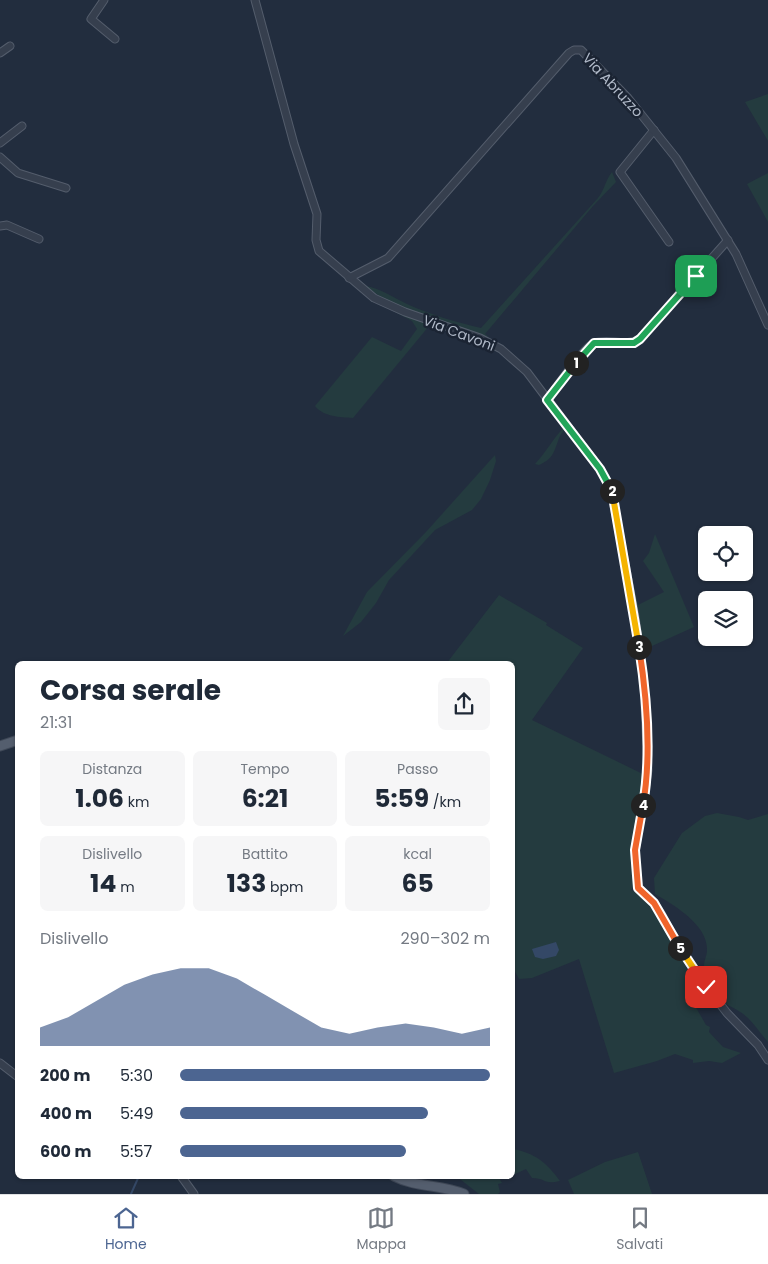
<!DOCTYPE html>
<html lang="it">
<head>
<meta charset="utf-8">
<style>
  body { margin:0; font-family:Poppins,sans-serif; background:#f6f6f7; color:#1f2937; height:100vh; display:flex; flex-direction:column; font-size:19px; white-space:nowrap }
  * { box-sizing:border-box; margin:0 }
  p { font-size:16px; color:#747a83 }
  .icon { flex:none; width:28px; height:28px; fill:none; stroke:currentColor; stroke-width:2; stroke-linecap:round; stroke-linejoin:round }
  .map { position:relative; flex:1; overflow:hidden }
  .sheet { position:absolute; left:15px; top:661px; width:500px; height:518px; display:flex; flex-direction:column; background:#fff; border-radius:8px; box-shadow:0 1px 4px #0004 }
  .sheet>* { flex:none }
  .buttons { position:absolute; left:698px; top:526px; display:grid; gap:10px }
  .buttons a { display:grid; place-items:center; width:55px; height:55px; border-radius:8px; background:#fff; box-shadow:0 1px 4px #0004; font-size:25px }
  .pin { position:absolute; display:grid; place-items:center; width:42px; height:42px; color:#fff; margin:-21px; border-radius:10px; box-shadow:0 2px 8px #0006 }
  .km { position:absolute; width:25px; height:25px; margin:-12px; border-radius:50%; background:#222; color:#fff; font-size:14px; line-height:25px; text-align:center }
  .round { display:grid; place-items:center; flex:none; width:52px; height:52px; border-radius:8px; background:#f6f6f7 }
  .headline { display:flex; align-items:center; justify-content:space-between; height:85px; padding:0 25px }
  h1 { font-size:28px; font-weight:700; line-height:38px }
  .metrics { display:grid; grid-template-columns:repeat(3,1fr); gap:8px; height:85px; padding:5px 25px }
  .metrics div { display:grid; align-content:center; border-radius:8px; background:#f6f6f7; text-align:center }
  .metrics b { font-size:25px; font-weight:700 }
  .metrics small { font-size:14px; font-weight:400 }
  .metrics p { font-size:14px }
  .chart { height:140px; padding:10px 25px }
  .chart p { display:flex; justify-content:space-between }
  .chart svg { width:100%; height:90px; margin-top:5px; fill:#4c6591; opacity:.7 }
  ul { padding:0 25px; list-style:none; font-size:16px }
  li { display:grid; grid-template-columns:80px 60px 1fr; align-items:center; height:38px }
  li i { height:12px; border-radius:6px; background:#4c6591 }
  .menu { display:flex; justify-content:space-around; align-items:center; height:70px; border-top:1px solid #e0e1e3; background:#fff; font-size:14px; color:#747a83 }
  .menu a { display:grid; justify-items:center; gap:2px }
  .menu .selected { color:#4c6591 }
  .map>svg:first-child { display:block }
</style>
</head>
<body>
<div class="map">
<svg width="768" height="1194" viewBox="0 0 768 1194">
  <rect width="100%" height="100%" fill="#222d3e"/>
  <g fill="#243b3f">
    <polygon points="768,94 768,141 745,102"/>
    <path d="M612,172L616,182L593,206L485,334L489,337C447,323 400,313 365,286C380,288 394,298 407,304C431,315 456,322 481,328L598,198C605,189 605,181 612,172Z"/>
    <polygon points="768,173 768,222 747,184"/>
    <path d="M395,308L430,323L429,326L353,418C340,417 324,417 315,406L372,337L401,351L417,329L412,321L393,311Z"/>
    <path d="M566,426C565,430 562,432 560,436C554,450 555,458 539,465L535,464C546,453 554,436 566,426Z"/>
    <polygon points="495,455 496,461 490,480 481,499 472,510 435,530 389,580 376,603 361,622 343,636 367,592 426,532"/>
    <polygon points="655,534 694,627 641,651 632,577 638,605 664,592 643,561 649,553"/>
    <polygon points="499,595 547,623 546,625 583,648 532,720 647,776 636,834 636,883 631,890 637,892 655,906 690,975 707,998 694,1004 706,1025 710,1027 709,1032 723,1047 741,1053 722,1063 709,1061 693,1063 693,1060 675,1054 657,1061 614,1073 579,959 532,978 519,979 512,966 512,664 446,664"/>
    <path d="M717,813L739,817L748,820L768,814V1042C761,1034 755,1025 748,1018C736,1006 722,1007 713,990C709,983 704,974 704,966C704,960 707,956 707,950C708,925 674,905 655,894L654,878L682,833L705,816Z"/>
    <path d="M513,1149C535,1153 547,1163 560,1181C543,1185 546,1178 532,1178L526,1169L513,1175Z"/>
    <polygon points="638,1152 652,1194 574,1194 568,1180 605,1162"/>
    <polygon points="456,1176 498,1176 502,1183 498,1184 500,1192 498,1194 479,1194"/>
  </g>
  <polygon fill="#344866" points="556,942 559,950 556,956 543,959 535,957 532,949"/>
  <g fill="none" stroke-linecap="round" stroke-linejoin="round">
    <polyline stroke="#344866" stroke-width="2" points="131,1194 139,1176"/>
    <g stroke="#545d6c" stroke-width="9">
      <g id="minor">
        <polyline points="104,0 91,19 115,39"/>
        <polyline points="255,0 294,144 317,214 316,240 319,251 374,298 405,312 480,338 501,349 527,372 600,469 611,489 635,617 644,683 648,770 635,851 638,888 654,903 662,915 670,931 693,969 727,1013 758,1045 768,1060"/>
        <polyline points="0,53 10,46"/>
        <polyline points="654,130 620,172 669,242"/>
        <polyline points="0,143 22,126"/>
        <polyline points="0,157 18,173 66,188"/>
        <polyline points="0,226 7,225 39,239"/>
        <polyline points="349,278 388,258 569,53 574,50 581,50 628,98 676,158 736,254 768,325"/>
        <path d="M547,400C556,388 583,348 594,343C609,338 626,347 640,339L728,240"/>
        <polyline points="0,1063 18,1077"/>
        <polyline points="181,1176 194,1194"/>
      </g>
    </g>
    <g stroke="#3f4857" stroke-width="11">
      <g id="major">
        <polyline points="0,746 18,740"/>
        <path d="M394,1176C417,1188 441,1184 464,1194"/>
      </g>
    </g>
    <use href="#minor" stroke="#363f4e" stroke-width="7"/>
    <use href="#major" stroke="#545e6e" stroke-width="9"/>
  </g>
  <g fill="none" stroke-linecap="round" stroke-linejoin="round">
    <g stroke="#fff" stroke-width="10">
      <polyline id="split-1" points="576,363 594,343 634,343 640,339 696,276"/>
    </g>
    <g stroke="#fff" stroke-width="10">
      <polyline id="split-2" points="576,363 547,400 600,469 612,491"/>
    </g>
    <g stroke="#fff" stroke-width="10">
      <polyline id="split-3" points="612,491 639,647"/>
    </g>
    <g stroke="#fff" stroke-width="10">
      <path id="split-4" d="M639,647C647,698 652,753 643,805"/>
    </g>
    <g stroke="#fff" stroke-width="10">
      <polyline id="split-5" points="643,805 635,850 638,888 654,903 680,948"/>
    </g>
    <g stroke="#fff" stroke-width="10">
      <polyline id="split-6" points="680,948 706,987"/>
    </g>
    <use href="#split-1" stroke="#22a559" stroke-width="6"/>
    <use href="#split-2" stroke="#22a559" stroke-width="6"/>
    <use href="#split-3" stroke="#f5b400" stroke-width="6"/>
    <use href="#split-4" stroke="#f0652b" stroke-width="6"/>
    <use href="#split-5" stroke="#f0652b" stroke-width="6"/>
    <use href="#split-6" stroke="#f5b400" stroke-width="6"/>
  </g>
  <g text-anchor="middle" stroke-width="5" stroke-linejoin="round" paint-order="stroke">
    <g font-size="14" fill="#b1bac9" stroke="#1b2433">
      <text transform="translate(613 85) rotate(47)" y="5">Via Abruzzo</text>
      <text transform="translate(459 333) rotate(21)" y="5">Via Cavoni</text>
    </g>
  </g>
</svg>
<div class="buttons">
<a><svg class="icon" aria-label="locate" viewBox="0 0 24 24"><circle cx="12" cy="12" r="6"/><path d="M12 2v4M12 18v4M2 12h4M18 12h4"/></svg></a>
<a><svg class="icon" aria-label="layers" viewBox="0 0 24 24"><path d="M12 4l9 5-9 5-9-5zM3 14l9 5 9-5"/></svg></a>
</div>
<div class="pin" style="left:696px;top:276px;background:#1e9e55"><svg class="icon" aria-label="arrive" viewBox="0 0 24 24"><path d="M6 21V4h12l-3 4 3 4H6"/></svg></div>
<div class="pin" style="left:706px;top:987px;background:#d93025"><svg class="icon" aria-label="check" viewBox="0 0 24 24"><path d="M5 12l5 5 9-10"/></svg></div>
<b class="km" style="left:576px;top:363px">1</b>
<b class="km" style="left:612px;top:491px">2</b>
<b class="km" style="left:639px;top:647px">3</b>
<b class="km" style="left:643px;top:805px">4</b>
<b class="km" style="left:680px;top:948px">5</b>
<section class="sheet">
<div class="headline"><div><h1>Corsa serale</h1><p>21:31</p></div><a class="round"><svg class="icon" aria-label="share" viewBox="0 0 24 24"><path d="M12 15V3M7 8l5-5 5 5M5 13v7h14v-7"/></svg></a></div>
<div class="metrics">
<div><p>Distanza</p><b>1.06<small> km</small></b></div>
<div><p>Tempo</p><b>6:21</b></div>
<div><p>Passo</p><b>5:59<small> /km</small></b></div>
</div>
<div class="metrics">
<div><p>Dislivello</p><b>14<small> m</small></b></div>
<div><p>Battito</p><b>133<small> bpm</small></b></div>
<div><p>kcal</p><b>65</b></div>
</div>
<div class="chart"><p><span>Dislivello</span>290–302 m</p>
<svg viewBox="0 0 160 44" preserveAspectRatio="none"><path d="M0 44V35L10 30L20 22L30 14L40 9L50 6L60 6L70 11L80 19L90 27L100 35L110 38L120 35L130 33L140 35L150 38L160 35V44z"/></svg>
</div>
<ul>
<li><b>200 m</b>5:30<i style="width:100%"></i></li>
<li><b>400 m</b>5:49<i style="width:80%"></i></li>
<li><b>600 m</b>5:57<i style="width:73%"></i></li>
</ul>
</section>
</div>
<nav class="menu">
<a class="selected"><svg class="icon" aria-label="home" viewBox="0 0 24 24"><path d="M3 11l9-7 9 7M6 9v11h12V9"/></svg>Home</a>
<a><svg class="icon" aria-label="map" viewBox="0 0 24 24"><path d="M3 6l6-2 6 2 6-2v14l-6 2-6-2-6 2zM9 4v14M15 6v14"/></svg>Mappa</a>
<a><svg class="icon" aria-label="saved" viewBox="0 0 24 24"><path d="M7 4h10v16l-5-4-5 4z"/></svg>Salvati</a>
</nav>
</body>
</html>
